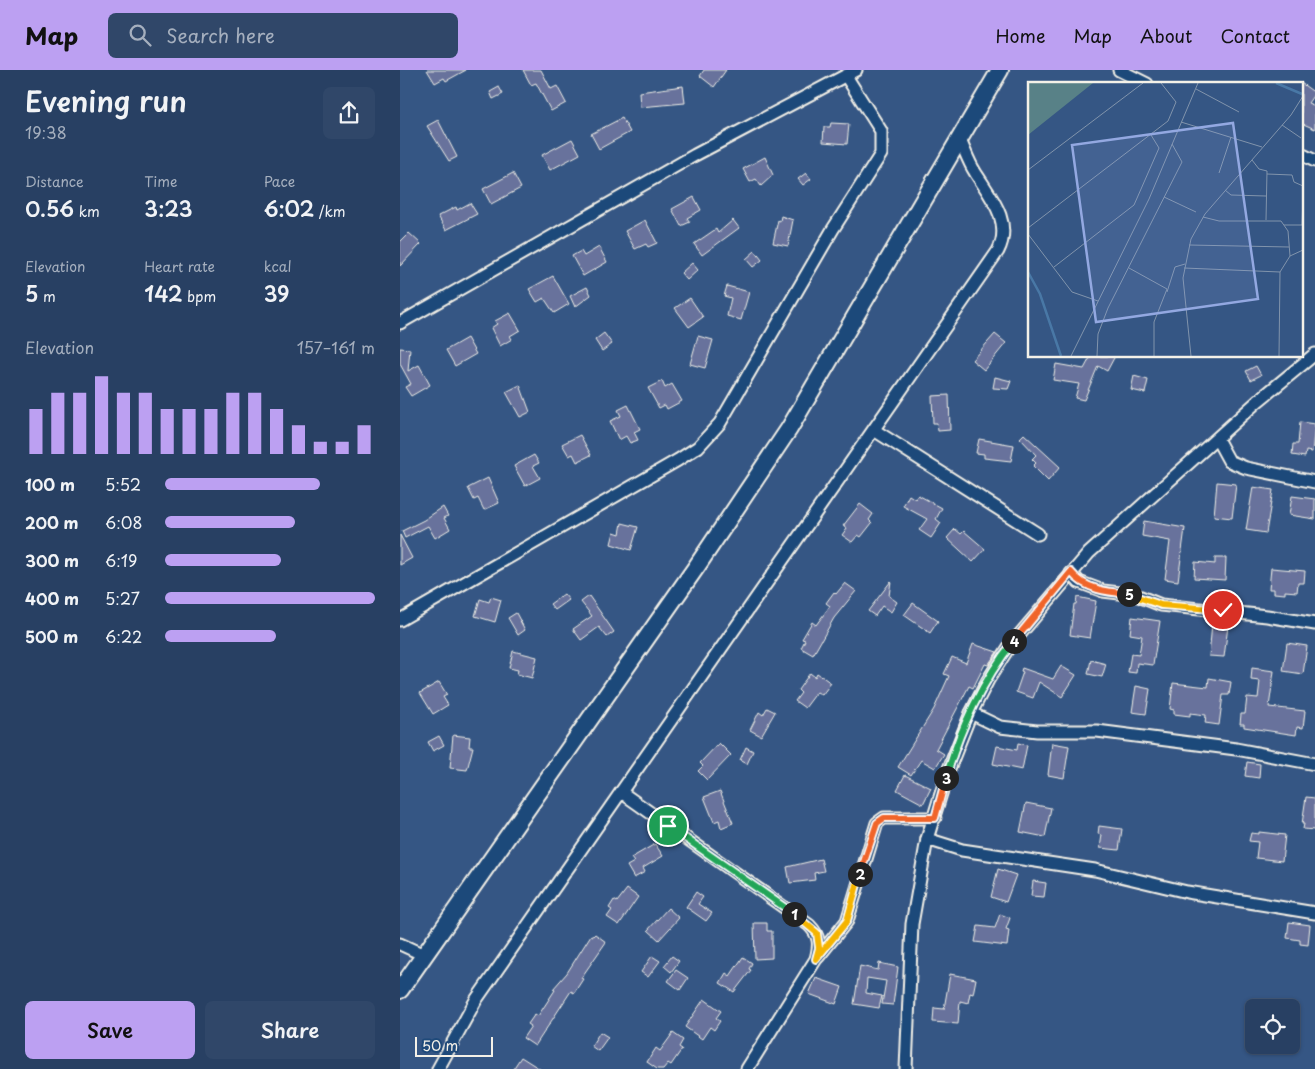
<!DOCTYPE html>
<html lang="en">
<head>
<meta charset="utf-8">
<style>
  body { margin:0; font-family:"Playpen Sans",sans-serif; background:#304769; color:#f1f3f6; height:100vh; display:flex; flex-direction:column; font-size:19px; white-space:nowrap }
  * { box-sizing:border-box; margin:0 }
  p { font-size:16px; color:#a5afbe }
  .icon { flex:none; width:28px; height:28px; fill:none; stroke:currentColor; stroke-width:2; stroke-linecap:round; stroke-linejoin:round }
  .map { position:relative; flex:1; overflow:hidden }
  .side { display:flex; flex-direction:column; background:#284063; width:400px }
  .side>* { flex:none }
  .buttons { position:absolute; left:845px; top:929px; display:grid; gap:10px }
  .buttons a { display:grid; place-items:center; width:55px; height:55px; border-radius:8px; background:#284063; box-shadow:0 1px 4px #0004,0 0 0 1px #445978; font-size:25px }
  .scale { position:absolute; left:15px; bottom:12px; width:78px; box-sizing:border-box; padding-left:5px; border:2px solid #f4f1e8; border-top:0; font-size:14px; line-height:18px; white-space:nowrap; color:#f4f1e8; -webkit-text-stroke:4px #1f4a7a; paint-order:stroke }
  .pin { position:absolute; display:grid; place-items:center; width:42px; height:42px; color:#fff; margin:-21px; border:2px solid #fff; border-radius:50%; box-shadow:0 1px 5px #0007 }
  .km { position:absolute; width:25px; height:25px; margin:-12px; border-radius:50%; background:#222; color:#fff; font-size:14px; line-height:25px; text-align:center }
  .round { display:grid; place-items:center; flex:none; width:52px; height:52px; border-radius:8px; background:#304769 }
  .summary { display:flex; align-items:center; justify-content:space-between; height:85px; padding:0 25px }
  h1 { font-size:28px; font-weight:600; line-height:38px }
  .stats { display:grid; grid-template-columns:repeat(3,1fr); gap:8px; height:85px; padding:5px 25px }
  .stats div { display:grid; align-content:center }
  .stats b { font-size:21px; font-weight:600 }
  .stats small { font-size:14px; font-weight:400 }
  .stats p { font-size:14px }
  .chart { height:140px; padding:10px 25px }
  .chart p { display:flex; justify-content:space-between }
  .chart svg { width:100%; height:90px; margin-top:5px; stroke:#bca0f2; stroke-width:6 }
  .button { display:flex; gap:10px; margin-top:auto; padding:10px 25px }
  .button a { flex:1; height:58px; border-radius:8px; background:#bca0f2; color:#111; font-size:20px; font-weight:600; line-height:58px; text-align:center }
  .button a+a { background:#304769; color:#f1f3f6 }
  ul { padding:0 25px; list-style:none; font-size:16px }
  li { display:grid; grid-template-columns:80px 60px 1fr; align-items:center; height:38px }
  li i { height:12px; border-radius:6px; background:#bca0f2 }
  header { display:flex; align-items:center; gap:30px; box-sizing:border-box; height:70px; padding:0 25px; background:#bca0f2; color:#111 }
  header strong { font-size:24px }
  nav { display:flex; gap:28px; margin-inline-start:auto; font-size:18px }
  .search { width:350px; height:45px; background:#304769; display:flex; align-items:center; gap:12px; box-sizing:border-box; padding:0 18px; border-radius:8px; color:#a5afbe; font-size:19px }
  main { display:flex; flex:1; min-height:0 }
  .map>svg:first-child { display:block }
</style>
</head>
<body>
<header>
<strong>Map</strong>
<div class="search"><svg class="icon" aria-label="search" viewBox="0 0 24 24"><circle cx="10" cy="10" r="6"/><path d="M15 15l6 6"/></svg>Search here</div>
<nav><a>Home</a><a>Map</a><a>About</a><a>Contact</a></nav>
</header>
<main>
<section class="side">
<div class="summary"><div><h1>Evening run</h1><p>19:38</p></div><a class="round"><svg class="icon" aria-label="share" viewBox="0 0 24 24"><path d="M12 15V3M7 8l5-5 5 5M5 13v7h14v-7"/></svg></a></div>
<div class="stats">
<div><p>Distance</p><b>0.56<small> km</small></b></div>
<div><p>Time</p><b>3:23</b></div>
<div><p>Pace</p><b>6:02<small> /km</small></b></div>
</div>
<div class="stats">
<div><p>Elevation</p><b>5<small> m</small></b></div>
<div><p>Heart rate</p><b>142<small> bpm</small></b></div>
<div><p>kcal</p><b>39</b></div>
</div>
<div class="chart"><p><span>Elevation</span>157–161 m</p>
<svg viewBox="0 0 160 44" preserveAspectRatio="none"><path d="M5 44V22M15 44V14M25 44V14M35 44V6M45 44V14M55 44V14M65 44V22M75 44V22M85 44V22M95 44V14M105 44V14M115 44V22M125 44V30M135 44V38M145 44V38M155 44V30"/></svg>
</div>
<ul>
<li><b>100 m</b>5:52<i style="width:74%"></i></li>
<li><b>200 m</b>6:08<i style="width:62%"></i></li>
<li><b>300 m</b>6:19<i style="width:55%"></i></li>
<li><b>400 m</b>5:27<i style="width:100%"></i></li>
<li><b>500 m</b>6:22<i style="width:53%"></i></li>
</ul>
<div class="button"><a>Save</a><a>Share</a></div>
</section>
<div class="map">
<svg width="915" height="999" viewBox="0 0 915 999">
  <rect width="100%" height="100%" fill="#355684"/>
  <filter id="ink" filterUnits="userSpaceOnUse"><feTurbulence type="fractalNoise" baseFrequency=".02" numOctaves="2"/><feDisplacementMap in="SourceGraphic" scale="10" xChannelSelector="R" yChannelSelector="G"/><feConvolveMatrix kernelMatrix="1 2 1 2 8 2 1 2 1" color-interpolation-filters="sRGB"/></filter>
  <g filter="url(#ink)">
    <g fill="#67729c" stroke="#f4f1e8">
      <polygon points="27,0 66,0 46,11 44,8 35,13"/>
      <polygon points="123,0 141,0 151,19 157,16 166,33 151,41 136,13 131,15"/>
      <polygon points="304,0 326,0 314,17 300,6"/>
      <polygon points="901,13 915,23 908,33 915,36 915,59 901,53"/>
      <polygon points="283,16 285,33 240,37 239,22"/>
      <polygon points="99,17 103,24 93,29 90,22"/>
      <polygon points="222,48 230,62 199,79 191,64"/>
      <polygon points="38,50 57,87 49,91 27,56"/>
      <polygon points="431,53 449,54 447,74 423,72 424,57 430,57"/>
      <polygon points="172,69 180,84 150,100 142,85"/>
      <polygon points="365,87 373,105 361,116 356,109 350,112 343,99"/>
      <polygon points="113,103 121,118 91,134 83,119"/>
      <polygon points="406,103 411,109 403,115 398,109"/>
      <polygon points="294,127 301,140 287,148 290,152 281,156 272,139"/>
      <polygon points="70,133 77,144 46,160 38,146 56,137 57,140"/>
      <polygon points="381,146 393,150 388,176 373,173 378,150 380,151"/>
      <polygon points="245,150 257,173 248,177 246,174 235,179 225,161"/>
      <polygon points="333,150 339,158 302,185 294,174 316,159 318,163"/>
      <polygon points="9,163 21,174 0,196 0,172"/>
      <polygon points="199,177 207,192 183,206 172,186 181,181 184,186"/>
      <polygon points="355,181 362,190 353,197 346,189"/>
      <polygon points="292,193 298,200 287,210 281,203"/>
      <polygon points="153,206 169,234 154,243 144,228 137,232 129,219"/>
      <polygon points="327,216 349,222 341,250 327,246 331,228 324,226"/>
      <polygon points="187,217 191,225 175,237 170,226"/>
      <polygon points="290,228 303,247 289,257 275,238"/>
      <polygon points="110,243 120,260 110,266 112,269 100,276 91,258 97,254 95,251"/>
      <polygon points="204,263 212,274 202,281 195,270"/>
      <polygon points="595,264 606,273 584,300 572,290"/>
      <polygon points="298,266 313,270 305,298 290,294"/>
      <polygon points="67,268 76,284 55,296 46,280"/>
      <polygon points="0,278 10,279 8,301 19,295 30,315 11,326 5,317 11,314 0,294"/>
      <polygon points="691,286 715,286 707,301 698,296 684,330 675,328 679,314 653,310 656,294 684,299"/>
      <polygon points="856,296 861,305 851,310 846,301"/>
      <polygon points="734,306 748,310 745,323 731,320"/>
      <polygon points="595,307 611,311 608,319 593,318"/>
      <polygon points="262,311 265,318 272,314 282,331 267,339 265,335 259,338 248,318"/>
      <polygon points="120,315 130,342 120,347 106,322"/>
      <polygon points="549,325 550,360 538,361 537,353 533,353 532,326"/>
      <polygon points="228,335 240,359 234,362 238,370 230,373 226,366 219,370 210,351 221,346 218,340"/>
      <polygon points="900,352 915,354 912,382 906,381 905,387 892,385 893,374 898,374"/>
      <polygon points="624,364 660,397 648,411 633,396 636,393 632,389 636,385 620,368"/>
      <polygon points="180,365 191,385 177,392 173,384 169,386 162,374"/>
      <polygon points="579,369 614,375 611,391 584,388 584,384 576,383"/>
      <polygon points="134,385 139,393 133,396 140,408 125,416 114,396"/>
      <polygon points="88,408 99,433 84,440 78,428 74,430 68,418"/>
      <polygon points="817,412 836,414 832,448 814,446"/>
      <polygon points="853,417 873,420 866,463 846,460"/>
      <polygon points="509,425 515,429 518,425 542,438 536,449 541,453 531,468 519,460 527,449 503,436"/>
      <polygon points="892,426 915,429 915,449 889,445"/>
      <polygon points="460,434 473,444 469,450 472,453 461,467 458,465 452,472 442,465 447,458 443,456"/>
      <polygon points="43,437 48,446 44,448 50,459 35,468 28,456 5,468 2,461 24,450"/>
      <polygon points="744,451 785,458 778,511 765,509 770,471 742,466"/>
      <polygon points="222,453 238,457 231,480 211,474 214,462 220,464"/>
      <polygon points="555,459 561,464 564,461 585,479 573,492 547,468"/>
      <polygon points="0,465 12,488 0,495"/>
      <polygon points="815,488 826,488 825,510 794,508 795,492 815,494"/>
      <polygon points="871,498 905,501 904,513 898,513 897,522 885,521 885,524 874,523 874,519 869,519"/>
      <polygon points="491,511 489,526 497,532 491,542 482,536 475,546 468,541"/>
      <polygon points="445,513 456,521 434,548 413,585 401,578 405,570 402,569 412,552 416,555 430,536 426,533 434,522 436,524"/>
      <polygon points="164,524 169,530 155,540 150,534"/>
      <polygon points="189,526 214,562 207,567 199,557 181,570 173,559 192,546 181,532"/>
      <polygon points="91,527 101,530 95,552 75,546 80,529 89,532"/>
      <polygon points="677,527 696,531 690,568 670,565 674,534 676,534"/>
      <polygon points="513,533 538,551 530,563 504,545"/>
      <polygon points="116,543 125,560 118,565 108,548"/>
      <polygon points="732,547 760,551 753,595 737,593 736,603 728,602 731,584 739,585 742,566 730,564"/>
      <polygon points="812,554 828,556 824,587 809,586"/>
      <polygon points="887,573 907,576 903,604 883,601"/>
      <polygon points="573,574 597,582 588,595 585,594 573,618 569,616 536,679 544,684 535,698 521,690 511,705 498,697 534,639 549,606 544,604 552,587 566,593"/>
      <polygon points="113,581 137,587 132,608 117,604 118,600 109,598"/>
      <polygon points="691,590 706,594 702,607 688,604"/>
      <polygon points="661,596 676,605 662,627 639,612 633,628 616,622 623,602 621,601 622,598 653,609"/>
      <polygon points="852,598 874,601 869,637 905,641 903,658 897,657 896,665 844,657 844,654 840,654 841,644 845,644 847,627 858,628 860,611 851,610"/>
      <polygon points="410,603 415,607 417,603 431,613 422,625 417,622 405,638 395,631 401,623 398,620"/>
      <polygon points="809,608 831,612 829,625 823,625 819,655 805,653 806,645 790,643 790,646 774,644 774,640 770,639 773,613 808,617"/>
      <polygon points="39,612 47,625 43,627 48,635 33,644 20,623"/>
      <polygon points="736,616 750,619 746,644 732,642"/>
      <polygon points="367,638 375,642 361,666 350,660 359,642 363,645"/>
      <polygon points="53,665 70,667 69,677 73,677 67,700 50,698"/>
      <polygon points="39,666 44,675 33,681 28,672"/>
      <polygon points="319,673 331,685 307,710 298,701 303,696 300,693"/>
      <polygon points="618,673 627,675 622,700 593,694 597,676 617,680"/>
      <polygon points="652,673 669,676 664,708 648,705"/>
      <polygon points="346,677 353,681 347,694 340,690"/>
      <polygon points="847,692 860,694 859,708 845,706"/>
      <polygon points="505,705 531,718 523,734 497,720"/>
      <polygon points="320,721 333,753 321,758 319,750 314,752 304,727"/>
      <polygon points="906,727 915,728 915,760 903,759 904,754 902,754"/>
      <polygon points="626,733 651,738 645,767 620,762"/>
      <polygon points="699,756 722,759 719,780 700,778 702,765 698,764"/>
      <polygon points="859,762 885,765 882,791 856,788 858,772 849,771 851,763 859,764"/>
      <polygon points="255,774 263,786 243,798 245,802 234,808 227,796 234,792 231,788"/>
      <polygon points="421,789 424,801 414,803 415,810 390,813 387,797"/>
      <polygon points="598,799 616,805 606,832 591,827"/>
      <polygon points="633,811 646,813 644,827 631,826"/>
      <polygon points="227,819 238,827 219,855 207,847 212,840 209,838 214,830 217,832"/>
      <polygon points="296,822 303,827 298,834 312,843 306,851 286,837"/>
      <polygon points="268,838 279,848 259,870 248,860"/>
      <polygon points="600,844 610,848 606,859 609,860 607,876 575,872 578,856 595,858"/>
      <polygon points="889,852 910,855 908,875 900,874 900,870 887,868"/>
      <polygon points="354,853 367,853 367,861 372,861 372,888 355,889"/>
      <polygon points="195,864 206,872 181,908 183,909 174,923 171,921 135,976 123,968 131,956 128,954 135,944 138,946 155,920 153,919 167,903 191,865 193,866"/>
      <polygon points="252,886 260,891 248,907 241,902"/>
      <polygon points="272,886 279,891 271,902 264,896"/>
      <polygon points="343,887 352,893 349,899 351,900 334,922 320,913 326,903 330,906"/>
      <polygon points="479,893 498,897 493,935 482,934 486,911 467,908 466,923 482,926 479,938 454,934 460,896 478,900"/>
      <polygon points="276,900 288,908 280,920 268,911"/>
      <polygon points="550,904 576,909 573,924 570,923 568,933 560,931 558,954 533,952 534,938 544,939"/>
      <polygon points="416,908 442,917 436,934 409,924"/>
      <polygon points="304,929 321,941 316,948 320,951 314,960 310,957 302,969 285,957"/>
      <polygon points="200,962 208,967 198,981 191,976"/>
      <polygon points="273,963 283,970 279,977 282,979 271,995 268,993 263,999 257,999 247,992 256,978 260,981"/>
      <polygon points="121,987 140,999 113,999"/>
    </g>
    <g fill="none" stroke-linecap="round" stroke-linejoin="round">
      <g stroke="#f4f1e8" stroke-width="15">
        <g id="street">
          <polyline points="719,0 747,14"/>
          <polyline points="901,84 915,91"/>
          <polyline points="0,253 295,85 456,0"/>
          <polyline points="474,360 638,464"/>
          <polyline points="817,369 829,391 846,398 915,412"/>
          <polyline points="671,503 679,512 703,521 736,525 761,535 867,546 915,554"/>
          <polyline points="0,550 278,390 298,377 320,353 433,159 481,84 481,61 446,6"/>
          <polyline points="571,643 600,657 637,661 697,661 836,679 915,694"/>
          <path d="M221,722L409,855C420,866 420,874 416,889L347,999"/>
          <polyline points="527,769 562,780 695,800 787,822 915,843"/>
          <polyline points="0,874 24,885"/>
          <polyline points="418,887 447,851 477,753 484,748 535,748"/>
          <path d="M38,999L76,930L598,181C613,152 590,126 575,102C569,93 565,81 560,70"/>
          <polyline points="506,999 512,854 527,769 548,701 571,643 588,610 609,577 689,483 858,331 915,284"/>
        </g>
      </g>
      <g stroke="#f4f1e8" stroke-width="20">
        <polyline id="secondary" points="0,920 297,496 389,359 600,0"/>
      </g>
      <use href="#street" stroke="#1f4a7a" stroke-width="11"/>
      <use href="#secondary" stroke="#1f4a7a" stroke-width="16"/>
    </g>
  </g>
  <g fill="none" stroke-linecap="round" stroke-linejoin="round" filter="url(#ink)">
    <g stroke="#fff" stroke-width="10">
      <polyline id="split-1" points="268,756 394,844"/>
    </g>
    <g stroke="#fff" stroke-width="10">
      <polyline id="split-2" points="394,844 417,863 419,878 416,889 447,851 460,804"/>
    </g>
    <g stroke="#fff" stroke-width="10">
      <polyline id="split-3" points="460,804 477,753 484,748 535,748 546,708"/>
    </g>
    <g stroke="#fff" stroke-width="10">
      <path id="split-4" d="M546,708C559,661 583,609 614,571"/>
    </g>
    <g stroke="#fff" stroke-width="10">
      <path id="split-5" d="M614,571L671,502C685,520 708,522 729,524"/>
    </g>
    <g stroke="#fff" stroke-width="10">
      <polyline id="split-6" points="729,524 761,535 823,540"/>
    </g>
    <use href="#split-1" stroke="#22a559" stroke-width="6"/>
    <use href="#split-2" stroke="#f5b400" stroke-width="6"/>
    <use href="#split-3" stroke="#f0652b" stroke-width="6"/>
    <use href="#split-4" stroke="#22a559" stroke-width="6"/>
    <use href="#split-5" stroke="#f0652b" stroke-width="6"/>
    <use href="#split-6" stroke="#f5b400" stroke-width="6"/>
  </g>
  <g transform="translate(628 12)">
    <rect width="275" height="275" fill="#355684"/>
    <path d="M0,1H65L0,53Z" fill="#588187"/>
    <path fill="none" stroke="#4978a6" stroke-width="2.5" d="M248,1L274,12M0,190L12,212L33,274"/>
    <path fill="none" stroke="#8194ac" stroke-width="1" d="M168,7L211,30M153,40L234,65M254,43L273,56M224,78L231,87L239,89L238,138M0,88L115,1M191,91L203,55M239,92L264,93L266,100L275,104M197,108L203,113L238,114M136,115L168,130M175,135L191,139H253L260,149L262,174M256,143H275M274,143L275,114M0,146L140,39L148,20L133,1M0,152L44,210L70,219M161,163L261,165M26,185L106,123L131,66L123,53M101,186L139,207L126,240V274M156,186L252,190M139,210L147,185L157,182M43,274L121,117L170,1M69,274L70,252L80,226L154,80L144,62M163,274L155,196L163,157L177,132L263,33L275,14M251,274L252,190L262,174L275,168"/>
    <path fill="#93a8e1" fill-opacity="0.15" stroke="#93a8e1" stroke-width="2.5" d="M205,41L230,217L68,240L44,63Z"/>
    <rect width="275" height="275" fill="none" stroke="#f4f1e8" stroke-width="2.5"/>
  </g>
</svg>
<div class="buttons">
<a><svg class="icon" aria-label="locate" viewBox="0 0 24 24"><circle cx="12" cy="12" r="6"/><path d="M12 2v4M12 18v4M2 12h4M18 12h4"/></svg></a>
</div>
<div class="scale">50 m</div>
<div class="pin" style="left:268px;top:756px;background:#1e9e55"><svg class="icon" aria-label="arrive" viewBox="0 0 24 24"><path d="M6 21V4h12l-3 4 3 4H6"/></svg></div>
<div class="pin" style="left:823px;top:540px;background:#d93025"><svg class="icon" aria-label="check" viewBox="0 0 24 24"><path d="M5 12l5 5 9-10"/></svg></div>
<b class="km" style="left:394px;top:844px">1</b>
<b class="km" style="left:460px;top:804px">2</b>
<b class="km" style="left:546px;top:708px">3</b>
<b class="km" style="left:614px;top:571px">4</b>
<b class="km" style="left:729px;top:524px">5</b>
</div>
</main>
</body>
</html>
